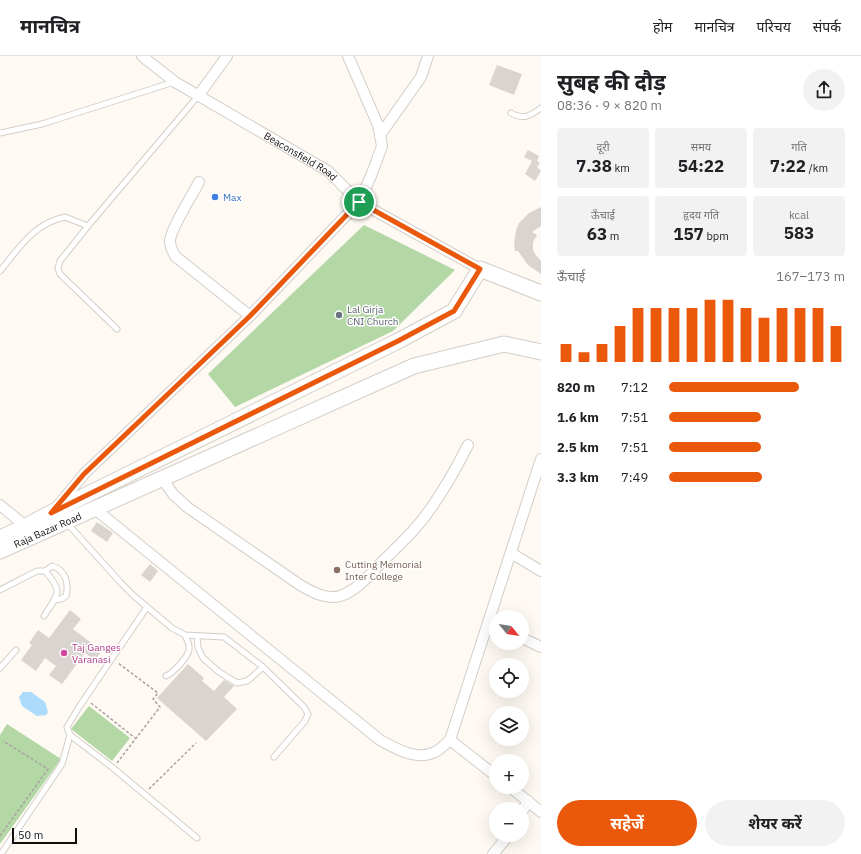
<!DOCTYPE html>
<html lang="hi">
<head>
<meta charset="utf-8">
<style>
  body { margin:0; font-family:"IBM Plex Sans","Noto Sans Devanagari",sans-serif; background:#f2f2f2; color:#202124; height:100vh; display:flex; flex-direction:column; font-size:15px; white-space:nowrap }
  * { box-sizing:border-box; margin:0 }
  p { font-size:13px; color:#757577 }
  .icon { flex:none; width:22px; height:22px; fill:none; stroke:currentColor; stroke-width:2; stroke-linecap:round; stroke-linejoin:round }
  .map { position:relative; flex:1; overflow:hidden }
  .panel { display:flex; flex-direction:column; background:#fff; width:320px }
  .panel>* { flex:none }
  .needle { width:26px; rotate:120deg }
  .buttons { position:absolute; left:489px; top:554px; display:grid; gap:8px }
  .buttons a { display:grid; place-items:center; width:40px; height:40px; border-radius:50%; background:#fff; box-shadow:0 4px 16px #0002; font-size:20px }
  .scale { position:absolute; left:12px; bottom:10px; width:65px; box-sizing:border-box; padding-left:4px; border:2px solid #110f0d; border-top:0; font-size:11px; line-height:14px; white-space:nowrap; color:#110f0d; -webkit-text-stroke:3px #fff; paint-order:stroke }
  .pin { position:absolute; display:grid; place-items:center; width:34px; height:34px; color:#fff; margin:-17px; border:2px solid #fff; border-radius:50%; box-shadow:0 1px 4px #0007 }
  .round { display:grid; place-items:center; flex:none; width:42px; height:42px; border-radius:21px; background:#f2f2f2 }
  .headline { display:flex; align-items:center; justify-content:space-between; height:68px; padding:0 16px }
  h1 { font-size:22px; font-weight:700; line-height:30px }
  .stats { display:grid; grid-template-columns:repeat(3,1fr); gap:6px; height:68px; padding:4px 16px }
  .stats div { display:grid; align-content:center; border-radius:4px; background:#f2f2f2; text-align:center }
  .stats b { font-size:17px; font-weight:700 }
  .stats small { font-size:11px; font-weight:400 }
  .stats p { font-size:11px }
  .chart { height:112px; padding:8px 16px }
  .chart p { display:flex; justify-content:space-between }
  .chart svg { width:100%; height:72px; margin-top:4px; stroke:#ea580c; stroke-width:6 }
  .action { display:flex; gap:8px; margin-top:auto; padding:8px 16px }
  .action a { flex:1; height:46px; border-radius:24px; background:#ea580c; color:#fff; font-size:16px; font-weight:700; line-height:46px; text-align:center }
  .action a+a { background:#f2f2f2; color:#202124 }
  ul { padding:0 16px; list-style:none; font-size:13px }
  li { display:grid; grid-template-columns:64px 48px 1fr; align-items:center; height:30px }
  li i { height:10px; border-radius:5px; background:#ea580c }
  header { display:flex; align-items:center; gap:24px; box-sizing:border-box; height:56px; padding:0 20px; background:#fff; border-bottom:1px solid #e0e0e0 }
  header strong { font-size:19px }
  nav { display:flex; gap:22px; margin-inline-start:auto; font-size:14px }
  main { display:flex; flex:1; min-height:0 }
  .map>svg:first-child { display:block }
</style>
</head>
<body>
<header>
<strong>मानचित्र</strong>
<nav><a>होम</a><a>मानचित्र</a><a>परिचय</a><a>संपर्क</a></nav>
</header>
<main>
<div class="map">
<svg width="541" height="798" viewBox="0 0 541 798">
  <rect width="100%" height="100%" fill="#fef9f3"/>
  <g fill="#b3d7a5">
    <polygon points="364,169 455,214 393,275 235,351 208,318"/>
    <polygon points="89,650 130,682 112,705 71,673"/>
    <polygon points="7,668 61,703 0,788 0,679"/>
  </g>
  <polygon fill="#addbfb" points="23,636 31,636 45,646 48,656 46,659 37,660 22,650 19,641"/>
  <g fill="#d9d4cf">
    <polygon points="497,9 522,18 514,39 489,29"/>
    <polygon points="528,94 539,100 537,105 540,107 537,111 541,115 535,125 525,118 532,105 524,101"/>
    <polygon points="541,151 541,170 532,176 537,179 533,186 533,194 535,198 541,205 541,218 528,209 518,195 515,195 514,188 516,174 519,167 529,157"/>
    <polygon points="97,466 113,477 107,486 91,475"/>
    <polygon points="150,508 158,515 150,526 141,519"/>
    <polygon points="70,554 81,563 73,573 102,595 95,604 85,597 62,628 49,619 56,610 45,602 36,615 21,604 32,589 29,587 38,574 49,582"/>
    <polygon points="188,608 204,622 202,625 214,635 224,624 234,630 224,641 237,653 206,685 157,642"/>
  </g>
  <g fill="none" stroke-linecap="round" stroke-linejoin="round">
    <g stroke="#d3cec8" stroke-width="7">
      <g id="service">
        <path d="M511,57C524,64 530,60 541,52"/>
        <polyline points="0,77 42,68 174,26"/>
        <path d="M0,215C20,191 33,168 65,161L88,170"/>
        <polyline points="117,273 60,218 58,212 60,205 88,170 198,40"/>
        <polyline points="67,467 121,527 134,540 172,572 185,579 224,581 263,611 304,651 308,658 305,665 274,701"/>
        <path d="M45,515L52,510C66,514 69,528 66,540L61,543L54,544"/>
        <path d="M0,534L37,515H45C64,536 58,538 44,560"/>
        <polyline points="197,580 198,592 203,602 219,616 237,627 247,625 252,621 263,611"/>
        <polyline points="0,612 16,594"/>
        <path d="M166,620C172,618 188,601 189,594C190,589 187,584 185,579"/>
        <polyline points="70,679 113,712 197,782"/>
        <polyline points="1,798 62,708 70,679 67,671 79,651 147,551"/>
      </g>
    </g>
    <g stroke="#d3cec8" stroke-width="12">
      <g id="minor">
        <path id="s1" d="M142,0L175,26L328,115L359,146L480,213"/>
        <polyline points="198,40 227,0"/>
        <polyline points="380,79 421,21 428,0"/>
        <path d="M199,126C193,138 170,174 170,185C170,191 173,196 175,200L250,260"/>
        <path d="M162,422L173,438L187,451L300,529C312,536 326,544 340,540C356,535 369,520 380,508C398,490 417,473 431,452C445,432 457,411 468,389"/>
        <polyline points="0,449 29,473"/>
        <polyline points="56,452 84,418 250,260 359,146 371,120 382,90 378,69 348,0"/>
        <path d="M95,453L380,684C396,693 416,705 435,696C440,694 445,688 450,684L541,403"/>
        <polyline points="511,497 541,515"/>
        <polyline points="522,582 541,591"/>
        <polyline points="450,684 496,720"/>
        <polyline points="510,731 541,756"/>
        <polyline points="522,756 528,745"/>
        <polyline points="493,798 509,779"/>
      </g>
    </g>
    <g stroke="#d3cec8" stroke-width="17">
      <g id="primary">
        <polyline points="0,482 26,470 62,451 398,285 454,255 480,213 541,237"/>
        <path id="s2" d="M0,495L414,310L504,288L541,296"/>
      </g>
    </g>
    <g stroke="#a7a39f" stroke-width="1.5" stroke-dasharray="3 2" stroke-linecap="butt">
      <polyline points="91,647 135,682"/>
      <polyline points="117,707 160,651 153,643 158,637 118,607"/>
      <polyline points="149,733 196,687"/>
      <polyline points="0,780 48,713 3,685"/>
    </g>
    <use href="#service" stroke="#fff" stroke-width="5"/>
    <use href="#minor" stroke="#fff" stroke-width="10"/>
    <use href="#primary" stroke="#fff" stroke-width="15"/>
  </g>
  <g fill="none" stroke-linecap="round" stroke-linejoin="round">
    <g stroke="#fff" stroke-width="8">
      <polygon id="route" points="359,146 480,213 454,255 398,285 51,457 84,418 250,260"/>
    </g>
    <use href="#route" stroke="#ea580c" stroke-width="5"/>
  </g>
  <circle fill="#3f7fe0" stroke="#fff" stroke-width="1.5" cx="215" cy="141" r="4"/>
  <circle fill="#6b7280" stroke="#fff" stroke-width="1.5" cx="339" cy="259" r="4"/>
  <circle fill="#8d6e63" stroke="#fff" stroke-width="1.5" cx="337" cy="514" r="4"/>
  <circle fill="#d1479c" stroke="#fff" stroke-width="1.5" cx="64" cy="597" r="4"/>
  <g text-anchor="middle" stroke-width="3" stroke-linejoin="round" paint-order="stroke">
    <g font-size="10" fill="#110f0d" stroke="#fff">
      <text dy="4" stroke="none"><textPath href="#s1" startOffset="188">Beaconsfield Road</textPath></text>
      <text dy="4" stroke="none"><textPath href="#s2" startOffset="52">Raja Bazar Road</textPath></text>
    </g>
    <g font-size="10" fill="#366cbe" stroke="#fff" text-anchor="start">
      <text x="223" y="145">Max</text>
    </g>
    <g font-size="10" fill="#5b616d" stroke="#fff" text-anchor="start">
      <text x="347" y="257">Lal Girja<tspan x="347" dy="12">CNI Church</tspan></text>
    </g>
    <g font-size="10" fill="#785e54" stroke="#fff" text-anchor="start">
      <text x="345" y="512">Cutting Memorial<tspan x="345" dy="12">Inter College</tspan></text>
    </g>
    <g font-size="10" fill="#b23c85" stroke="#fff" text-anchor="start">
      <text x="72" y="595">Taj Ganges<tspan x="72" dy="12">Varanasi</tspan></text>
    </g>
  </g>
</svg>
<div class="buttons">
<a><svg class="needle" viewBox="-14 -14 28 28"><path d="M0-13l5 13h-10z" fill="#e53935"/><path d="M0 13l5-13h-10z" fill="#757577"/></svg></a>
<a><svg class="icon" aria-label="locate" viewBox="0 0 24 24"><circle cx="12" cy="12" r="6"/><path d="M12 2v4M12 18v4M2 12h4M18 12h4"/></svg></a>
<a><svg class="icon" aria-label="layers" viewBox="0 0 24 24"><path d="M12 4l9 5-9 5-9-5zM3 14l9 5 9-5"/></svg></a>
<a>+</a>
<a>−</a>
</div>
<div class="scale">50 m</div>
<div class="pin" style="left:359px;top:146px;background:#1e9e55"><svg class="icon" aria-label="arrive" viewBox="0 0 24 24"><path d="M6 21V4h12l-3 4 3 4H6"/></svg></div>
</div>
<section class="panel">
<div class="headline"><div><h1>सुबह की दौड़</h1><p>08:36 · 9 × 820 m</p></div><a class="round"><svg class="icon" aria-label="share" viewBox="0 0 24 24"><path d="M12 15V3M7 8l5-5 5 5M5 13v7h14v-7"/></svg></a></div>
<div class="stats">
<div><p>दूरी</p><b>7.38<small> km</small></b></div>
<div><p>समय</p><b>54:22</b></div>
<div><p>गति</p><b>7:22<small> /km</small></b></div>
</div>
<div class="stats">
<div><p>ऊँचाई</p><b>63<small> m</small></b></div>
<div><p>हृदय गति</p><b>157<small> bpm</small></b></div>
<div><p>kcal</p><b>583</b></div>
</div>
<div class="chart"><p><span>ऊँचाई</span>167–173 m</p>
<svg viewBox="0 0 160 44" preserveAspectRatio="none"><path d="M5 44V33M15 44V38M25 44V33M35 44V22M45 44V11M55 44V11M65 44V11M75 44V11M85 44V6M95 44V6M105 44V11M115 44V17M125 44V11M135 44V11M145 44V11M155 44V22"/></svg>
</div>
<ul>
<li><b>820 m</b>7:12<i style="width:74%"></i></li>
<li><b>1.6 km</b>7:51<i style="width:52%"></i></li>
<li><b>2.5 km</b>7:51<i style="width:52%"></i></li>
<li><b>3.3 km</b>7:49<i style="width:53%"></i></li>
</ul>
<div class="action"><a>सहेजें</a><a>शेयर करें</a></div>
</section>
</main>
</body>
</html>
